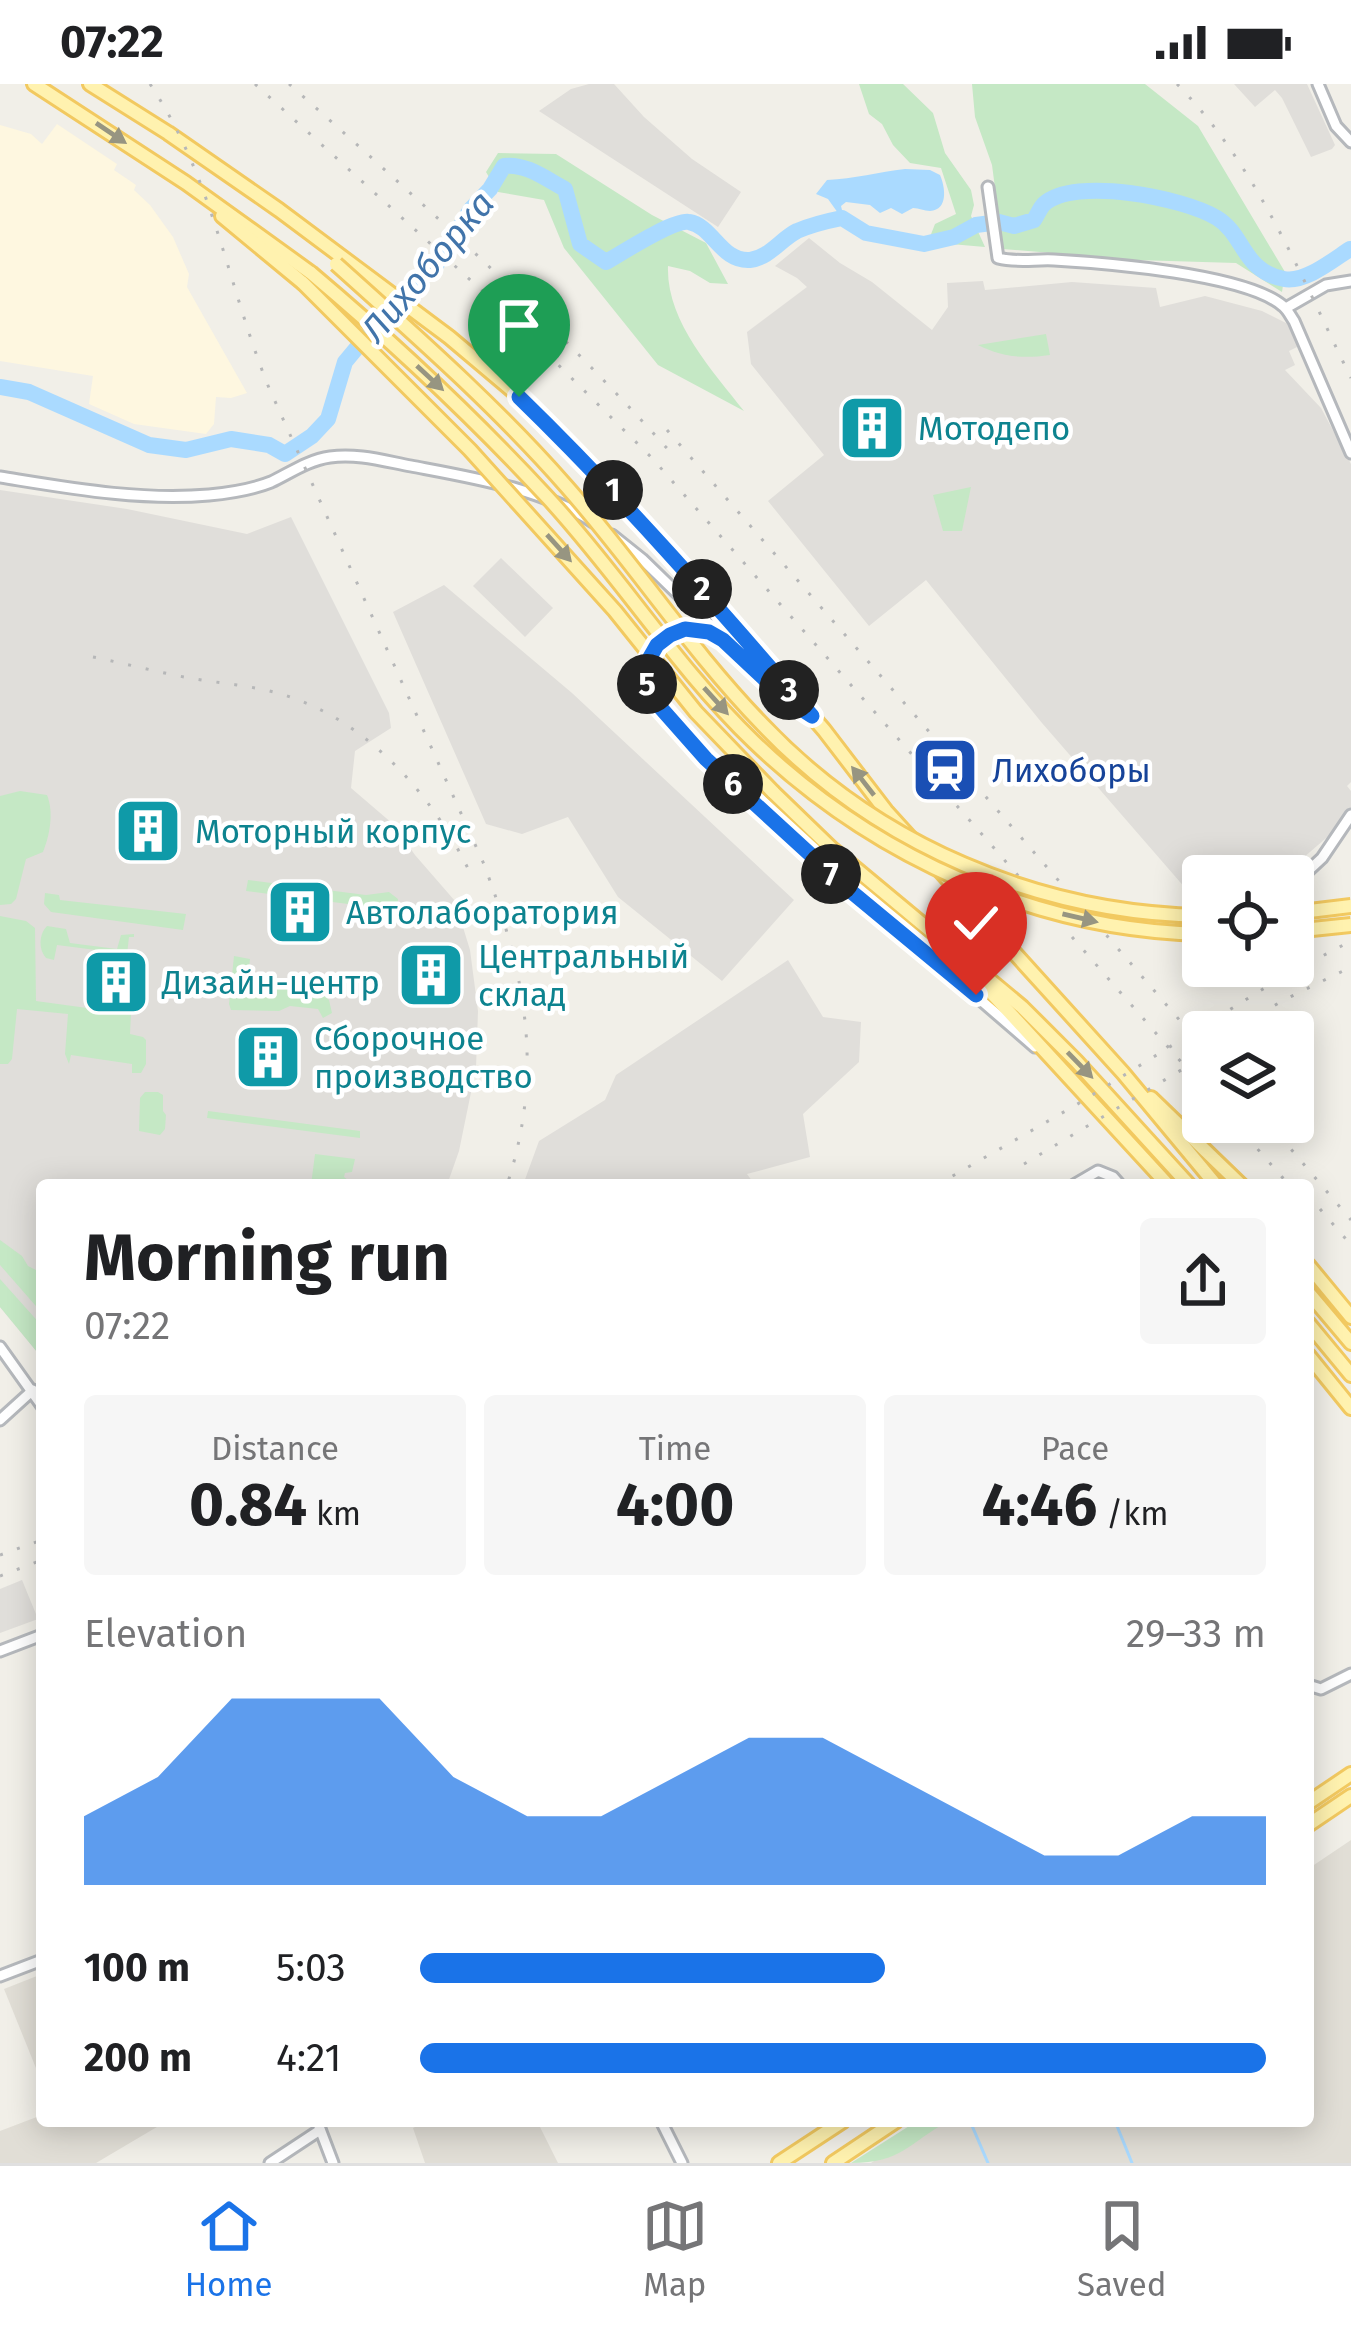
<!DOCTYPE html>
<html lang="en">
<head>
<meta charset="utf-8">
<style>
  body { margin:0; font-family:"Fira Sans",sans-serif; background:#f6f6f6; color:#202124; height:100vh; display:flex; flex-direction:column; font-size:45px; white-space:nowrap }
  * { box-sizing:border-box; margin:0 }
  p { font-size:39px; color:#757577 }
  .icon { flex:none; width:66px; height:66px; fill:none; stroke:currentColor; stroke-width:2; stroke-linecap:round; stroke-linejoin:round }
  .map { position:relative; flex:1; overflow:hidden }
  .panel { position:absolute; left:36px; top:1095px; width:1278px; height:948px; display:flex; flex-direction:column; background:#fff; border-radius:12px; box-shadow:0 6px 30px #0003 }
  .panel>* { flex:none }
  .controls { position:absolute; left:1182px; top:771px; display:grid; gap:24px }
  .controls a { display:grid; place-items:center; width:132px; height:132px; border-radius:12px; background:#fff; box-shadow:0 6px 30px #0003; font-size:60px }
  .pin { position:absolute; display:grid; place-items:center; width:102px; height:102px; color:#fff; margin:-123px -51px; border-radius:50% 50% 50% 0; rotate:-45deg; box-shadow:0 0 12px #0007 }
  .pin .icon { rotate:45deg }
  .km { position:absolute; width:60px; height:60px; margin:-30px; border-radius:50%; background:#222; color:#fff; font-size:33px; line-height:60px; text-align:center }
  .round { display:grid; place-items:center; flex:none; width:126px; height:126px; border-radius:12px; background:#f6f6f6 }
  .summary { display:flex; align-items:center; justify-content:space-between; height:204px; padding:0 48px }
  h1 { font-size:66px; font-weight:700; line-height:90px }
  .metrics { display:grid; grid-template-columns:repeat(3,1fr); gap:18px; height:204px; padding:12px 48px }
  .metrics div { display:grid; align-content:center; border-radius:12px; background:#f6f6f6; text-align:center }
  .metrics b { font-size:60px; font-weight:700 }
  .metrics small { font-size:33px; font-weight:400 }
  .metrics p { font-size:33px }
  .chart { height:336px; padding:24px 48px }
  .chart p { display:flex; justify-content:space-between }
  .chart svg { width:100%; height:216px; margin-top:12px; fill:#1a73e8; opacity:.7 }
  ul { padding:0 48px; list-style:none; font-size:39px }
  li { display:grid; grid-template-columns:192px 144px 1fr; align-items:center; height:90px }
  li i { height:30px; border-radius:15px; background:#1a73e8 }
  .status { display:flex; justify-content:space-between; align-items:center; height:84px; padding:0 60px; background:#fff; direction:ltr }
  .status svg { height:33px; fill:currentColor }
  .tabs { display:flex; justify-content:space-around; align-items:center; height:168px; border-top:3px solid #e0e0e0; background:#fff; font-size:33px; color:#757577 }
  .tabs a { display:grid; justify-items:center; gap:6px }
  .tabs .selected { color:#1a73e8 }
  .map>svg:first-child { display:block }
</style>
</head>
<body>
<div class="status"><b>07:22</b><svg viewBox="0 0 49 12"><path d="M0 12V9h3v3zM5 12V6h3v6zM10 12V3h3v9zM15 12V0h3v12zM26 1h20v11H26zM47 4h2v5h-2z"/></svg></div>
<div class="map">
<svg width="1351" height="2079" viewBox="0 0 1351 2079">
  <rect width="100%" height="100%" fill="#f1efe8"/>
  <polygon fill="#fef7e0" points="57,40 117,80 114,86 136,101 134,106 150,121 173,153 189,190 187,203 247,309 231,314 216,313 214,340 206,350 134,340 89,320 93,292 0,277 0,41 31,50 42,60"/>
  <g fill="#e0deda">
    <polygon points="589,0 614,0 644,33 692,75 741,108 718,143 539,27 571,5"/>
    <polygon points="1234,0 1307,0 1335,61 1332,65 1311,73 1282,14 1275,6 1255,23"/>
    <polygon points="809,154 840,179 872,198 932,246 948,223 947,199 983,197 985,206 1072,198 1156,204 1160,223 1205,212 1262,227 1288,240 1299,262 1289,267 1295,281 1285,286 1321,324 1351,380 1351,698 1347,702 1351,707 1351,725 1339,743 1282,792 1203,792 1203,821 1193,813 1042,639 926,496 869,542 768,417 824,371 751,280 747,248 807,203 797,194 775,182"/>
    <polygon points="0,406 127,425 247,450 291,433 389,629 391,644 355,667 351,704 393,740 415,771 455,817 470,866 478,927 476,984 459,1067 447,1101 42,1101 42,1274 0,1223"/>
    <polygon points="501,474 553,524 525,553 473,502"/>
    <polygon points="444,501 572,609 794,816 722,897 618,813 568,733 522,750 486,740 393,528"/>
    <polygon points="788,876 823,933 861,938 859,978 803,1030 810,1073 747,1090 755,1101 523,1101 539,1057 605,1016 616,991"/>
    <polygon points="22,1496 38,1535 0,1549 0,1505"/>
  </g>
  <g fill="#e1ded6">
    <polygon points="1351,1756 1351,2079 871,2079 934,2037 1308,2037 1308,1785"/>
    <polygon points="42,1890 42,1999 4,1905"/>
    <polygon points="42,2031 42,2037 167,2037 96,2079 0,2079 0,2047"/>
    <polygon points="428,2037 537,2037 558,2079 425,2079 413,2044"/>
  </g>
  <g fill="#c5e8c5">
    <polygon points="859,0 903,0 933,29 945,69 971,106 974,121 971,132 985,163 928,158 935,140 956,130 941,84 910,79 893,61 882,40 869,30"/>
    <polygon points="972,0 1145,0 1198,42 1285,188 1282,208 1236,179 1136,176 1003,165 992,81 975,33"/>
    <path d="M498,69L556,70L652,131L706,159L728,200L710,199L690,187L668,182C666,237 712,286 744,327L658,281L564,164L544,116L498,108L486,88Z"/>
    <path d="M1046,250L1050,271C1022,275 1002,273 978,261Z"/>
    <polygon points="971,403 962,447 943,447 933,411"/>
    <path d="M20,707L47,711C54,728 50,751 43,768L26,775L16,815L11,820L0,821V712Z"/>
    <polygon points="248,796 366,811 389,808 398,815 397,834 390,840 355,835 356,821 246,807"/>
    <polygon points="45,809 59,811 60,816 186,830 183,846 51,828 44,820"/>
    <polygon points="0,832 26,837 35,844 36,917 131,930 130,950 143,953 146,956 146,980 141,989 132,989 132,980 71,971 69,980 65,970 68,930 17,925 12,975 8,980 0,980"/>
    <path d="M47,842L66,845L70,859L117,865L121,851L134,850V853H129L127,870L57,861L54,876L46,874C38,865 39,850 47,842Z"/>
    <polygon points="234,872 250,875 247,900 321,906 329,916 332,929 323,934 318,925 290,922 279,927 231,926 229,920"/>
    <polygon points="145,1008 158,1008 163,1011 163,1027 166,1031 165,1045 160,1051 139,1047 140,1014"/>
    <polygon points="208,1027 360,1047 360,1054 207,1034"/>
    <polygon points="315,1070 355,1075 352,1088 345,1089 344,1093 354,1101 311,1101"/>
    <polygon points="0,1156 22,1172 28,1182 38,1187 42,1202 42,1229 0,1181"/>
    <polygon points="0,1195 42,1242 42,1274 0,1223"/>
    <path d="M917,2037H949C908,2059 902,2079 851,2079Z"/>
  </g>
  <path fill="#aadaff" d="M905,85L930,86L940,91C945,102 949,126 930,127C924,127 919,124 913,124L902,130L891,124L880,129L870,121L846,118L841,122L843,130L838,129L828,115L816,110L827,96C854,95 879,88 905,85Z"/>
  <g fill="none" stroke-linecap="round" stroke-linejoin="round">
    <g stroke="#aadaff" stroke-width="3">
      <polyline points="970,2037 988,2079"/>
      <polyline points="1115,2037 1132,2079"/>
    </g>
    <path stroke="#aadaff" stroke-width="16" d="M0,303L29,308L149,361L186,366L231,355L269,361L285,370L312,352L328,335L345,278L404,207L433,186L471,125L490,105L504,82C526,79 546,95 565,105L580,160L606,178C622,169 674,135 689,138C713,142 721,178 750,176C769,174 781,155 797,147C811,141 827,137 842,134L866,149L924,160L954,153L976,141L999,138L1014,142L1034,136C1038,130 1040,124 1044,120C1075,92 1184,114 1217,134C1245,151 1242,187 1284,195C1305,199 1333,176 1350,165"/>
    <g stroke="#b5b8bc" stroke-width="15">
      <g id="minor">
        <polyline points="1318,0 1336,42 1351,58"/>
        <path d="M988,103L998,174C1017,179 1035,175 1054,176C1106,179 1246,190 1283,222C1288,226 1291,233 1294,237L1351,369"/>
        <polyline points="1286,224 1326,201 1351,197"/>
        <path d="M0,393C69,404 139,417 209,411C230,409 251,406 271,398C290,389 308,376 330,373C357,369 384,377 411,382C469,393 544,405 593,438"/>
        <polyline points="612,451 642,475 786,615 803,626"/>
        <path d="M713,550C698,544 683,543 669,551C650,562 641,586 649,607C657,630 715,684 735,702C833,792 935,876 1035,963"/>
        <polyline points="1293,801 1322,774 1351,731"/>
        <polyline points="1074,1101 1098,1087 1113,1093 1120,1101"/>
        <polyline points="0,1263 42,1322"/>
        <polyline points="0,1336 33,1306"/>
        <polyline points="0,1567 42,1551"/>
        <polyline points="1308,1601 1321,1605 1351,1590"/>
        <polyline points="0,1892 42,1876"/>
        <polyline points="317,2037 333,2079"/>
        <polyline points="661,2037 682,2079"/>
        <polyline points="270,2079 320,2046"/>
      </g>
    </g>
    <g stroke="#f2c960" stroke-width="18">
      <g id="major">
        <polyline points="34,0 186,99 311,189"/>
        <polyline points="90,0 168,49 279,126 449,253 519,312 595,386 679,478 824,646 886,727 1123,989 1216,1101"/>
        <polyline points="222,132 303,199"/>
        <polyline points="773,708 832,765 1022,923 1076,977 1189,1101"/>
        <polyline points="975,891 1168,1101"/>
        <polyline points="1151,1014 1241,1101"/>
        <polyline points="1308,1181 1351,1233"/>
        <polyline points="1308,1208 1351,1259"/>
        <polyline points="1308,1239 1351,1291"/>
        <polyline points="1308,1271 1351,1324"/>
        <polyline points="1308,1719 1351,1690"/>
        <polyline points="1308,1741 1351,1712"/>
        <polyline points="779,2079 843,2037"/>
        <polyline points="833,2079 896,2037"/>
      </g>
    </g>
    <use href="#minor" stroke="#fff" stroke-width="9"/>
    <use href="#major" stroke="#fff2af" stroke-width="12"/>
    <g stroke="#b6b7b8" stroke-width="3" stroke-dasharray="3 15" stroke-linecap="butt">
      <path d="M150,0C214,96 227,200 269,304L483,778C525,888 545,985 507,1101"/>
      <polyline points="255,0 500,223 652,374 1043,820"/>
      <path d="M289,0C422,118 554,238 673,371"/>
      <path d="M1177,0C1258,83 1300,191 1351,294"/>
      <polyline points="667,346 1065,804"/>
      <path d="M93,573C123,579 153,587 184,593C220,600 258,601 293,614C373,642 437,717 472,793"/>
      <polyline points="1083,824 1201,961"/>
      <polyline points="1072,853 1203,1003"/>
      <polyline points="1293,875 1351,822"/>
      <polyline points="1228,948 1284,916 1351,883"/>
      <polyline points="1234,1038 1289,1101"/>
      <polyline points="1268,1038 1351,1136"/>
      <polyline points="1024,1080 1203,973"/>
      <polyline points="937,1101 1076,1021 1284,892 1351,857"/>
      <polyline points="988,1101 999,1095"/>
      <polyline points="1320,1125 1351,1161"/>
      <polyline points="0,1471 42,1456"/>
      <polyline points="0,1492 42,1476"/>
    </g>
    <g stroke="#f2c960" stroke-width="18" stroke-linecap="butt">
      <g id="major-bridge">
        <path d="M336,180C415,251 496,322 566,402C634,479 691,567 763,641C877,761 1038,829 1203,832"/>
        <path d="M311,189C394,259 474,334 548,414C620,492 677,584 754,658C874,773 1035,846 1203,850"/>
        <polyline points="303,199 470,366 615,527 696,628 773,708"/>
        <polyline points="1293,829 1351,822"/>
        <polyline points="1293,847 1351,841"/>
      </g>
    </g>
    <use href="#major-bridge" stroke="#fff2af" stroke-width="12"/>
  </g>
  <defs><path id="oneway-solid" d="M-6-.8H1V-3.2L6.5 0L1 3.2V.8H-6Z" transform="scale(3)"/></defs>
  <g fill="#979581">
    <use href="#oneway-solid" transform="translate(111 49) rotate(34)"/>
    <use href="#oneway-solid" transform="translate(430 294) rotate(43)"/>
    <use href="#oneway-solid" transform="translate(559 464) rotate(48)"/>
    <use href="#oneway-solid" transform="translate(716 617) rotate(48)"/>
    <use href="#oneway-solid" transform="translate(863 697) rotate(-128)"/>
    <use href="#oneway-solid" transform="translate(1080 834) rotate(13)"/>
    <use href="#oneway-solid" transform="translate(1080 981) rotate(46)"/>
  </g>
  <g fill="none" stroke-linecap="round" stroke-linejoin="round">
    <g stroke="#fff" stroke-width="24">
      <path id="route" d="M519,313C623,414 717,522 812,632L786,615L723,556L709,548L685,545L670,551L657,561L649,575L646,599L652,614L706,675L848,805L976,911"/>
    </g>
    <use href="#route" stroke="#1a73e8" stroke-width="15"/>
  </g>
  <defs>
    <g id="building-square" transform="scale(3.45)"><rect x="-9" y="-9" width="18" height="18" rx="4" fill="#0f9aa8" stroke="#fff"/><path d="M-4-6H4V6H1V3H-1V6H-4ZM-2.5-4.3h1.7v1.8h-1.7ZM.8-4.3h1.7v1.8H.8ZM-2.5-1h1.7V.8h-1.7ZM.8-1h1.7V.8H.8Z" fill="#fff"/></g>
    <g id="station-square" transform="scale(3.45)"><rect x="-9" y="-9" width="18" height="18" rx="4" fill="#1a4fb4" stroke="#fff"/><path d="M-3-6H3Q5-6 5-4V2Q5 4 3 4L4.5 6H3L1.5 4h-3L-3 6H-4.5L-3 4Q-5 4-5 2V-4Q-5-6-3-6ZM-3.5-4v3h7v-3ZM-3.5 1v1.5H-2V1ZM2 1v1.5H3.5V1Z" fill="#fff"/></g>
  </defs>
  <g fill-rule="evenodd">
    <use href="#building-square" x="872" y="344"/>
    <use href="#station-square" x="945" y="686"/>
    <use href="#building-square" x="148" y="747"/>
    <use href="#building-square" x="300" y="828"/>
    <use href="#building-square" x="431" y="891"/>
    <use href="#building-square" x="116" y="898"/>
    <use href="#building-square" x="268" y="973"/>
  </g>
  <g text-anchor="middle" stroke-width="9" stroke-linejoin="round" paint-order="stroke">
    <g font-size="33" fill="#0d838f" stroke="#fff" text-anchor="start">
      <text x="918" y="356">Мотодепо</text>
      <text x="195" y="759">Моторный корпус</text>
      <text x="346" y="840">Автолаборатория</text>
      <text x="478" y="884">Центральный<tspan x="478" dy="38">склад</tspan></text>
      <text x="162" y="910">Дизайн-центр</text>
      <text x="314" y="966">Сборочное<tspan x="314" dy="38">производство</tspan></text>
    </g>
    <g font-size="33" fill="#164399" stroke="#fff" text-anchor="start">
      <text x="992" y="698">Лихоборы</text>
    </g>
    <g font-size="36" font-style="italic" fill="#4174aa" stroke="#fff">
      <text transform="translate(427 182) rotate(-50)" y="13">Лихоборка</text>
    </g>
  </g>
</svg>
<div class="controls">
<a><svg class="icon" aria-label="locate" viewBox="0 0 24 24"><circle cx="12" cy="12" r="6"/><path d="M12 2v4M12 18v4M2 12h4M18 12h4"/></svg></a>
<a><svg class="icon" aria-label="layers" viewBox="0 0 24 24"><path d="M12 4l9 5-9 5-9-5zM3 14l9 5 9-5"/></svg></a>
</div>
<div class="pin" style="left:519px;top:313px;background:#1e9e55"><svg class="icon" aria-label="arrive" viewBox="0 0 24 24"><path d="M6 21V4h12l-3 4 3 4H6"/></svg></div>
<div class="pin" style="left:976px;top:911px;background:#d93025"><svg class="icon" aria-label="check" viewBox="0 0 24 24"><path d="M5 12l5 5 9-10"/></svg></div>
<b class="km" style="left:613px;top:406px">1</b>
<b class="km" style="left:702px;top:505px">2</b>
<b class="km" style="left:789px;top:606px">3</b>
<b class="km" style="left:647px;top:600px">5</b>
<b class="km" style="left:733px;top:700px">6</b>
<b class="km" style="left:831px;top:790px">7</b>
<section class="panel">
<div class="summary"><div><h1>Morning run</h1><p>07:22</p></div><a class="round"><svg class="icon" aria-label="share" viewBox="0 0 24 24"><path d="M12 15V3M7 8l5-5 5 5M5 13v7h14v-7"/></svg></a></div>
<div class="metrics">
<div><p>Distance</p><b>0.84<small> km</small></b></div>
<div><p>Time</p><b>4:00</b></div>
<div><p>Pace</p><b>4:46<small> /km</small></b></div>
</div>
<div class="chart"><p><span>Elevation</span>29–33 m</p>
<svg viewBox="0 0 160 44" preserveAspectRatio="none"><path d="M0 44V30L10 22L20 6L30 6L40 6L50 22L60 30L70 30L80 22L90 14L100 14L110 22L120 30L130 38L140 38L150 30L160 30V44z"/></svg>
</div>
<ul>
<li><b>100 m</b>5:03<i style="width:55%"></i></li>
<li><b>200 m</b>4:21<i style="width:100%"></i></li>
</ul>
</section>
</div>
<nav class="tabs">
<a class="selected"><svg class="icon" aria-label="home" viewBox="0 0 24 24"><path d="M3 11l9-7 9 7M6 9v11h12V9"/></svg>Home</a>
<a><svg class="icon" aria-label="map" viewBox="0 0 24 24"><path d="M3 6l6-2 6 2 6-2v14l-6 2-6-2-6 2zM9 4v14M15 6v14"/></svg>Map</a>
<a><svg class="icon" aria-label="saved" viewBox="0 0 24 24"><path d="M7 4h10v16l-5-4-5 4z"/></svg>Saved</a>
</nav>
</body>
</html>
